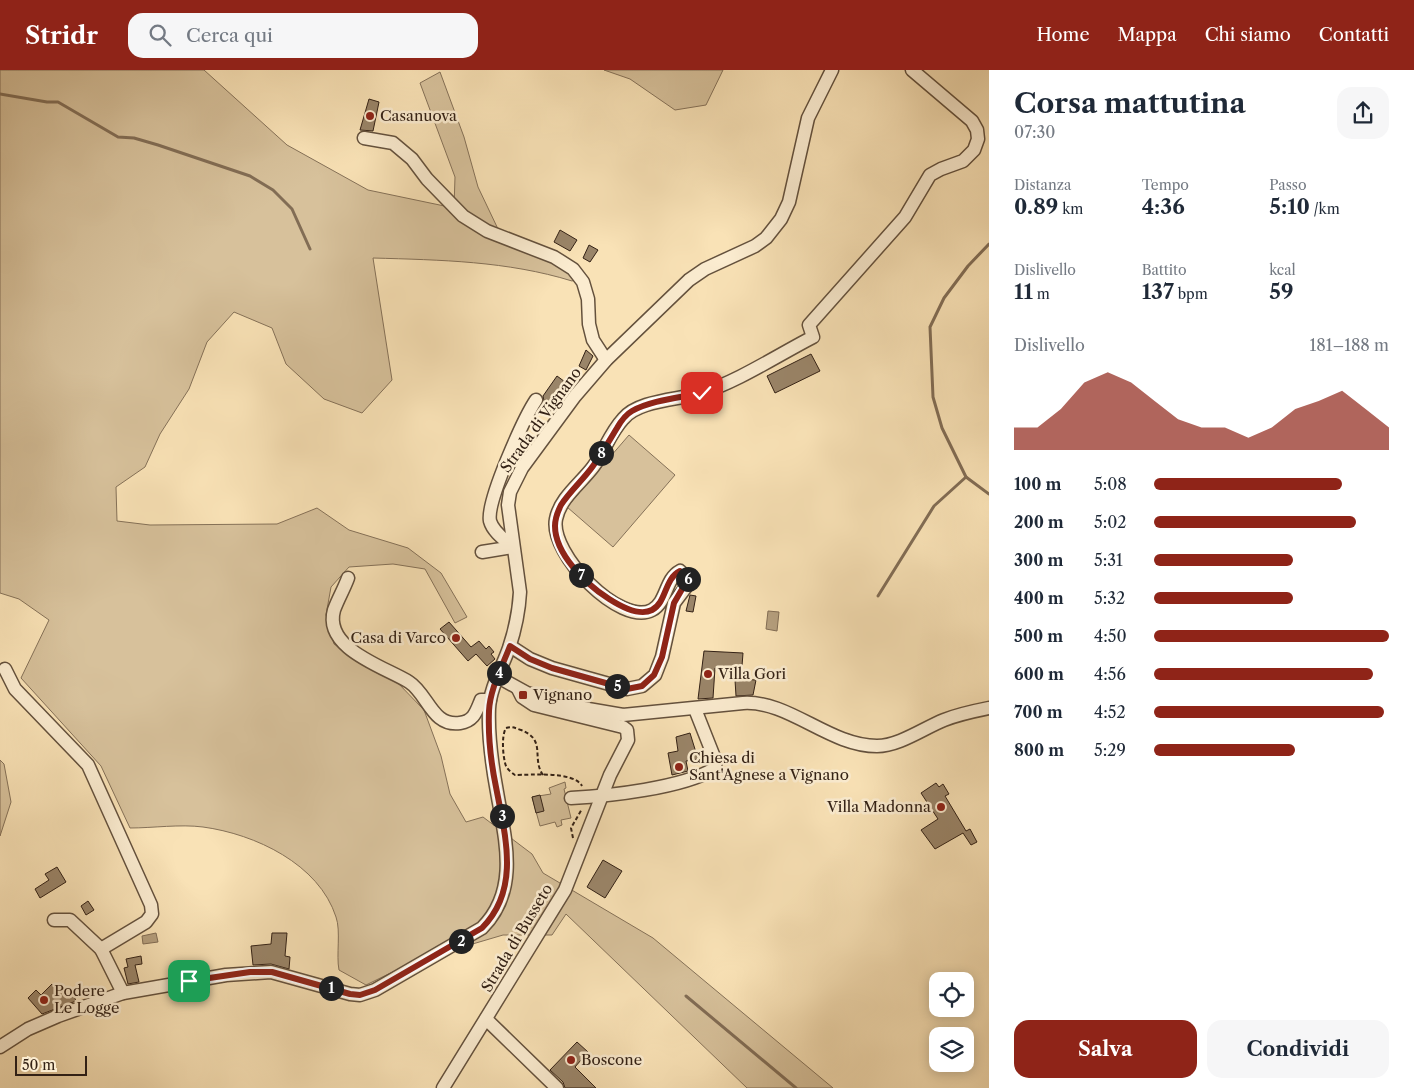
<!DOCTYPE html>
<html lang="it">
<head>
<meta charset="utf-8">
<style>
  body { margin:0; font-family:"Libre Caslon Text",serif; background:#f6f6f7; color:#1f2937; height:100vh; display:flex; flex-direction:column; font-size:19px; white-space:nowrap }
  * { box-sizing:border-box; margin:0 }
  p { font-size:16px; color:#747a83 }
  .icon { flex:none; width:28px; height:28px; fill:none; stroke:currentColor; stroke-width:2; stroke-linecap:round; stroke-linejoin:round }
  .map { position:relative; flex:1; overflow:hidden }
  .panel { display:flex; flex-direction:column; background:#fff; width:425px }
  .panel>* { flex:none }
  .controls { position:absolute; left:929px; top:902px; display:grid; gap:10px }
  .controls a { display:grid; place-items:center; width:45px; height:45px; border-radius:10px; background:#fff; box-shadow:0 2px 12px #0003; font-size:25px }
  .scale { position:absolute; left:15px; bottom:12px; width:72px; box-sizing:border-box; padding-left:5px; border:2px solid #332115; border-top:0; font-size:14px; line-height:18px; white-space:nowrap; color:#332115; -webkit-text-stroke:4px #fbecd0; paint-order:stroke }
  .pin { position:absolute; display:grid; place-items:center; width:42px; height:42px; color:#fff; margin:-21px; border-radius:10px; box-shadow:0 2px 8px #0006 }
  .km { position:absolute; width:25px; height:25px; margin:-12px; border-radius:50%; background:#222; color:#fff; font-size:14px; line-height:25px; text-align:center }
  .round { display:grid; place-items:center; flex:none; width:52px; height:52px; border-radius:15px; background:#f6f6f7 }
  .summary { display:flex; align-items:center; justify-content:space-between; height:85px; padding:0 25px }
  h1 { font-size:28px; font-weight:700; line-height:38px }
  .stats { display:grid; grid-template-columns:repeat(3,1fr); gap:8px; height:85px; padding:5px 25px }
  .stats div { display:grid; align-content:center }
  .stats b { font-size:21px; font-weight:700 }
  .stats small { font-size:14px; font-weight:400 }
  .stats p { font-size:14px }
  .chart { height:140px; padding:10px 25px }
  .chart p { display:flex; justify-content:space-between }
  .chart svg { width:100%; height:90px; margin-top:5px; fill:#8f2418; opacity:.7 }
  .primary-button { display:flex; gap:10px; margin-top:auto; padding:10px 25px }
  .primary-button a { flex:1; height:58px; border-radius:15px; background:#8f2418; color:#fff; font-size:20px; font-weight:700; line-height:58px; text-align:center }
  .primary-button a+a { background:#f6f6f7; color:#1f2937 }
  ul { padding:0 25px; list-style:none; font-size:16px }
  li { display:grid; grid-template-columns:80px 60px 1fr; align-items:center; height:38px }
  li i { height:12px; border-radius:6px; background:#8f2418 }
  header { display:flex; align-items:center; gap:30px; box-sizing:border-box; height:70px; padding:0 25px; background:#8f2418; color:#fff }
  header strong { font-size:24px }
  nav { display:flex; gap:28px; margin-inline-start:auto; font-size:18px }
  .search { width:350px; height:45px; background:#f6f6f7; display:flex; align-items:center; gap:12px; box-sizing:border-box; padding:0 18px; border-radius:15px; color:#747a83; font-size:19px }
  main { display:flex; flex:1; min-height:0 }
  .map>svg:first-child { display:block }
</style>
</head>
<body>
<header>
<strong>Stridr</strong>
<div class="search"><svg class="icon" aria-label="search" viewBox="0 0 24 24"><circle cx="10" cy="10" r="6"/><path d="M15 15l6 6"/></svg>Cerca qui</div>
<nav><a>Home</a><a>Mappa</a><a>Chi siamo</a><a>Contatti</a></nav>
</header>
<main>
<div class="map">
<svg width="989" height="1018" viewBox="0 0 989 1018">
  <rect width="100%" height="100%" fill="#f9e2b6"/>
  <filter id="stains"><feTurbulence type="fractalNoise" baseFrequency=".004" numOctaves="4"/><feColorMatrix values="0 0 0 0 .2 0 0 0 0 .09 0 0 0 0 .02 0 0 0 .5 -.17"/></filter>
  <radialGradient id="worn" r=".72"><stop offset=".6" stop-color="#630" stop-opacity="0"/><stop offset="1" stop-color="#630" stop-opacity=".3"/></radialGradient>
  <g fill="#d7c19b" stroke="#857158">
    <path d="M0,0H204L287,75L368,120L454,138L455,107L420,13L440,2L464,67L478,117L498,159L578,209L572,211C507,191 441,190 373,188L392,310L362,343L324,329L286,294L272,258L234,242L207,272L189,319L160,364L145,397L116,417L117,451L150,455L277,454L317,438L349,460L408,478L441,503L467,547L455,553L425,499L393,494L349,497L331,517L326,545L334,574L363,595L396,611L424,640L441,686L450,724L466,752L483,747L532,784L543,803L653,868L833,1018H747L566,844L552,865H503L415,891L366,915L339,900C336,885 341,861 336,847C319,794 255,764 203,757C180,754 153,758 130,758L101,696L21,608L49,550L19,529L0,523Z"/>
    <polygon points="604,0 723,0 706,35 675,40 630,9"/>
    <polygon points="629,365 675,405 613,477 567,437"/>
    <polygon points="0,690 4,694 11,732 0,766"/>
    <polygon points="565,712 566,718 564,719 571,748 561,750 562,755 557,757 555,752 540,756 532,727 551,724 549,718"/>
  </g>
  <g fill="#b6a07f" stroke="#826d55">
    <polygon points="768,541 779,542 777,561 766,559"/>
    <polygon points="156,863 158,872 143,874 142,866"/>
  </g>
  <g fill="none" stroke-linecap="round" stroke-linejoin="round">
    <g stroke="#826d55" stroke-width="3">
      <polyline points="0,24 47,32 58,32 118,67 134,68 158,75 250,106 273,120 292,139 310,179"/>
      <polyline points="989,174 968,196 944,228 930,257 933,327 942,358 966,407 989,424"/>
      <polyline points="878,526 934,436 966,407"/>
      <polyline points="686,926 796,1018"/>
    </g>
  </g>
  <g fill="#9a8569" stroke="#332115">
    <polygon points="369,29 379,32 373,61 360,60"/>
    <polygon points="560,160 577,170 570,181 554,172"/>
    <polygon points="589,175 598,180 590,192 583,188"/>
    <polygon points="586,280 593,286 586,300 579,296"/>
    <polygon points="811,284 820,301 775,323 767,306"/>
    <polygon points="557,306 572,317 562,329 560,328 549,344 540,338 544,331 543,326"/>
    <polygon points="690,525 696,526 693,542 686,541"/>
    <polygon points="449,552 471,577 479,571 486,579 489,576 494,582 491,584 495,589 487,596 476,584 468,591 440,559"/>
    <polygon points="704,581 743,583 741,609 756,610 753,625 736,626 735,610 730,609 731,599 715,598 713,628 698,629"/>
    <polygon points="690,663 698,689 686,691 688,701 672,705 668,683 678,681 676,667"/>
    <polygon points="936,713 939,717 943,714 949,724 945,726 966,761 970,759 977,772 971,775 963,763 935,779 921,760 938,749 921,723"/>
    <polygon points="540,725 544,741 536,743 532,727"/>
    <polygon points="603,790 622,801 605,828 587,817"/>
    <polygon points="57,797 66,812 40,828 35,819 49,810 45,804"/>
    <polygon points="88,831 94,840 86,845 81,836"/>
    <polygon points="272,863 287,863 285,886 290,887 289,899 271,894 253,895 251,876 271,874"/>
    <polygon points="141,886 142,894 135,895 139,912 128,914 124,898 128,897 126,889"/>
    <polygon points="52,914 59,923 71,918 76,931 42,944 28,928 36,920 41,925"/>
    <polygon points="577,972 588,982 575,997 596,1018 565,1018 563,1012 550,1000"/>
  </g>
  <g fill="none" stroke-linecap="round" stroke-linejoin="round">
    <g stroke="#64513d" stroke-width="15">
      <g id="minor">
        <polyline points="364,68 393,73 412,89 427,109 463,146 487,161 554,187 573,199 583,212 588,229 589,254 593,270 606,290"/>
        <path d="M513,477C505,470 493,462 490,451C486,432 524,348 536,330"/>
        <polyline points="482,482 513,477"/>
        <path d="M348,508C344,519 338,529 334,540C323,579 385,597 409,612C428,624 432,657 460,653C474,651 476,642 481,630H490"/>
        <path d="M510,576L530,589L552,598L627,619L642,616L655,605L662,587L674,533L686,517L688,509L680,501C665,509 667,532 652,540C621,557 549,484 556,449C560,428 581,413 593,397C604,382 610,363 623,349C638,330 679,330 701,323C737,312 778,285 813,267L809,255L905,147L930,105L941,99L963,91L974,80L978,69L977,60L972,51L912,0"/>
        <polyline points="5,599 15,619 88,695 151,835 152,844 146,852 101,879 123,923"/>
        <path d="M498,607L527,623L588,639L623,645L743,633C789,630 829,676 877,676C899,676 924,658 944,650C959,644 974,641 989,638"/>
        <path d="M571,728C609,726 682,718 714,699L716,692L695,639"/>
        <polyline points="54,850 70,850 101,879"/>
        <polyline points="486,949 557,1018"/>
        <path d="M0,977L28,959L58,946L123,923L226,905L271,902L350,924L360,925L375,920L482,858C520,820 505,769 497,722C492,695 488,666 489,639C490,618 502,598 509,578C515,560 519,541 520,522L508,435L510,422L522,398L575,326L606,290L689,210L705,199L755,176L766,168L781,149L789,132L808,48L832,0"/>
        <polyline points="443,1018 565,820 610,705 628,670 627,660 623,657 534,635 522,627 518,619"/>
      </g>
    </g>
    <g stroke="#332115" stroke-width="2" stroke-dasharray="4 2.5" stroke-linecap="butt">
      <path d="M543,705C531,688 547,670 521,660C515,658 512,656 506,658C501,666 503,688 506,696C508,700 512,703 515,705C531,705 574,701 582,716"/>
      <polyline points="573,768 571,758 582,739"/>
    </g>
    <use href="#minor" stroke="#fbecd0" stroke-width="12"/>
  </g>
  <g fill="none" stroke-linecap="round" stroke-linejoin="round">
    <g stroke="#fff" stroke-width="10">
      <path id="route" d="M189,911L250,902H272L350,924L360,925L375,920L482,858C521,819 505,765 496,717C491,693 488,666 489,641C490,619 502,597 510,576L530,589L552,598L627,619L642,616L654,605L662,587L674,533L688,509L680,501C664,509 667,532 652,540C631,551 585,514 573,497C564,486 555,471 555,456C555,449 558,441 561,435C570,421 583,410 593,396C602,384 609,371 617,358C621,351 625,345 632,341C652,330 679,328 702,323"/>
    </g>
    <use href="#route" stroke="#8f2418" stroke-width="6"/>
  </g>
  <g fill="#8f2418" stroke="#fbecd0" stroke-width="2">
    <circle cx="370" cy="46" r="5"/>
    <circle cx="456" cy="568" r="5"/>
    <circle cx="708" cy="604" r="5"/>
    <rect x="518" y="620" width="10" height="10" rx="2.5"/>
    <circle cx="679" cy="697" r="5"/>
    <circle cx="941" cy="737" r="5"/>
    <circle cx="44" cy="930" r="5"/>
    <circle cx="571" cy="990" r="5"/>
  </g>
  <g text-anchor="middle" stroke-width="5" stroke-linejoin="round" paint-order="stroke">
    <g font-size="15" fill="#332115" stroke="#fbecd0" text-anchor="start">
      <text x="380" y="51">Casanuova</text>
      <text x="446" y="573" text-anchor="end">Casa di Varco</text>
      <text x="718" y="609">Villa Gori</text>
      <text x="533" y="630">Vignano</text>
      <text x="689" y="693">Chiesa di<tspan x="689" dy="17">Sant'Agnese a Vignano</tspan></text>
      <text x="931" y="742" text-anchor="end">Villa Madonna</text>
      <text x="54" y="926">Podere<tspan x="54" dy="17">Le Logge</tspan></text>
      <text x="581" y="995">Boscone</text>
    </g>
    <g font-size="15" fill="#332115" stroke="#fbecd0">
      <text transform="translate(541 350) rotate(-54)" y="5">Strada di Vignano</text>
      <text transform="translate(517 868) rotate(-59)" y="5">Strada di Busseto</text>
    </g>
  </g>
  <rect width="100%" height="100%" filter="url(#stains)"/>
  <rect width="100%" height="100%" fill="url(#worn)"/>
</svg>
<div class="controls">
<a><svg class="icon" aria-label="locate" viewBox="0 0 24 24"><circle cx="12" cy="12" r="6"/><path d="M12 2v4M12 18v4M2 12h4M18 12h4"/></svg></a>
<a><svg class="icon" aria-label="layers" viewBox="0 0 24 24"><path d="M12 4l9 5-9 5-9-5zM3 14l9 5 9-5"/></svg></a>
</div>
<div class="scale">50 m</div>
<div class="pin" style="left:189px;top:911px;background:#1e9e55"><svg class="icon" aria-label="arrive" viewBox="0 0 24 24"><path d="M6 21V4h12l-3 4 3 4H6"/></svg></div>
<div class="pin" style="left:702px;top:323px;background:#d93025"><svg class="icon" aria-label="check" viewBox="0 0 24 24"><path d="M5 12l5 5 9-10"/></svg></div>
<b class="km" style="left:331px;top:918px">1</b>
<b class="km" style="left:461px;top:871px">2</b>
<b class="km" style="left:502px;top:746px">3</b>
<b class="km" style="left:499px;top:603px">4</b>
<b class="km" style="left:617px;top:616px">5</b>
<b class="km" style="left:688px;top:509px">6</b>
<b class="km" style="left:581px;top:505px">7</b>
<b class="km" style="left:601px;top:383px">8</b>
</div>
<section class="panel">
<div class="summary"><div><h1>Corsa mattutina</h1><p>07:30</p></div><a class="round"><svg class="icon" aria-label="share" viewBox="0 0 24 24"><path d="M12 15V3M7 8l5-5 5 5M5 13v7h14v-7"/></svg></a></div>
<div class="stats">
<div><p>Distanza</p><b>0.89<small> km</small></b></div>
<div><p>Tempo</p><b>4:36</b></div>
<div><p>Passo</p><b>5:10<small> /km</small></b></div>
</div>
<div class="stats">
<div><p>Dislivello</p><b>11<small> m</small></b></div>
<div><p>Battito</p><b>137<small> bpm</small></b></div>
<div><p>kcal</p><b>59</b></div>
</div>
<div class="chart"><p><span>Dislivello</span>181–188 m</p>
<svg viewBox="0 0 160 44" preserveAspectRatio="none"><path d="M0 44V33L10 33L20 24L30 11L40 6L50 11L60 20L70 29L80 33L90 33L100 38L110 33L120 24L130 20L140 15L150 24L160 33V44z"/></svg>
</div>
<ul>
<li><b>100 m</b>5:08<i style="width:80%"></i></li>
<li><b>200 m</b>5:02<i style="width:86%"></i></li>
<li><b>300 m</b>5:31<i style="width:59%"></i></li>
<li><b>400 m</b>5:32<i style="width:59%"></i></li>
<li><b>500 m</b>4:50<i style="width:100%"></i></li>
<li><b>600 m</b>4:56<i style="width:93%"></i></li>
<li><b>700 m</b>4:52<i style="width:98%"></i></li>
<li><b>800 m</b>5:29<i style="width:60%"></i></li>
</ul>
<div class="primary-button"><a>Salva</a><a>Condividi</a></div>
</section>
</main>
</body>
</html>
